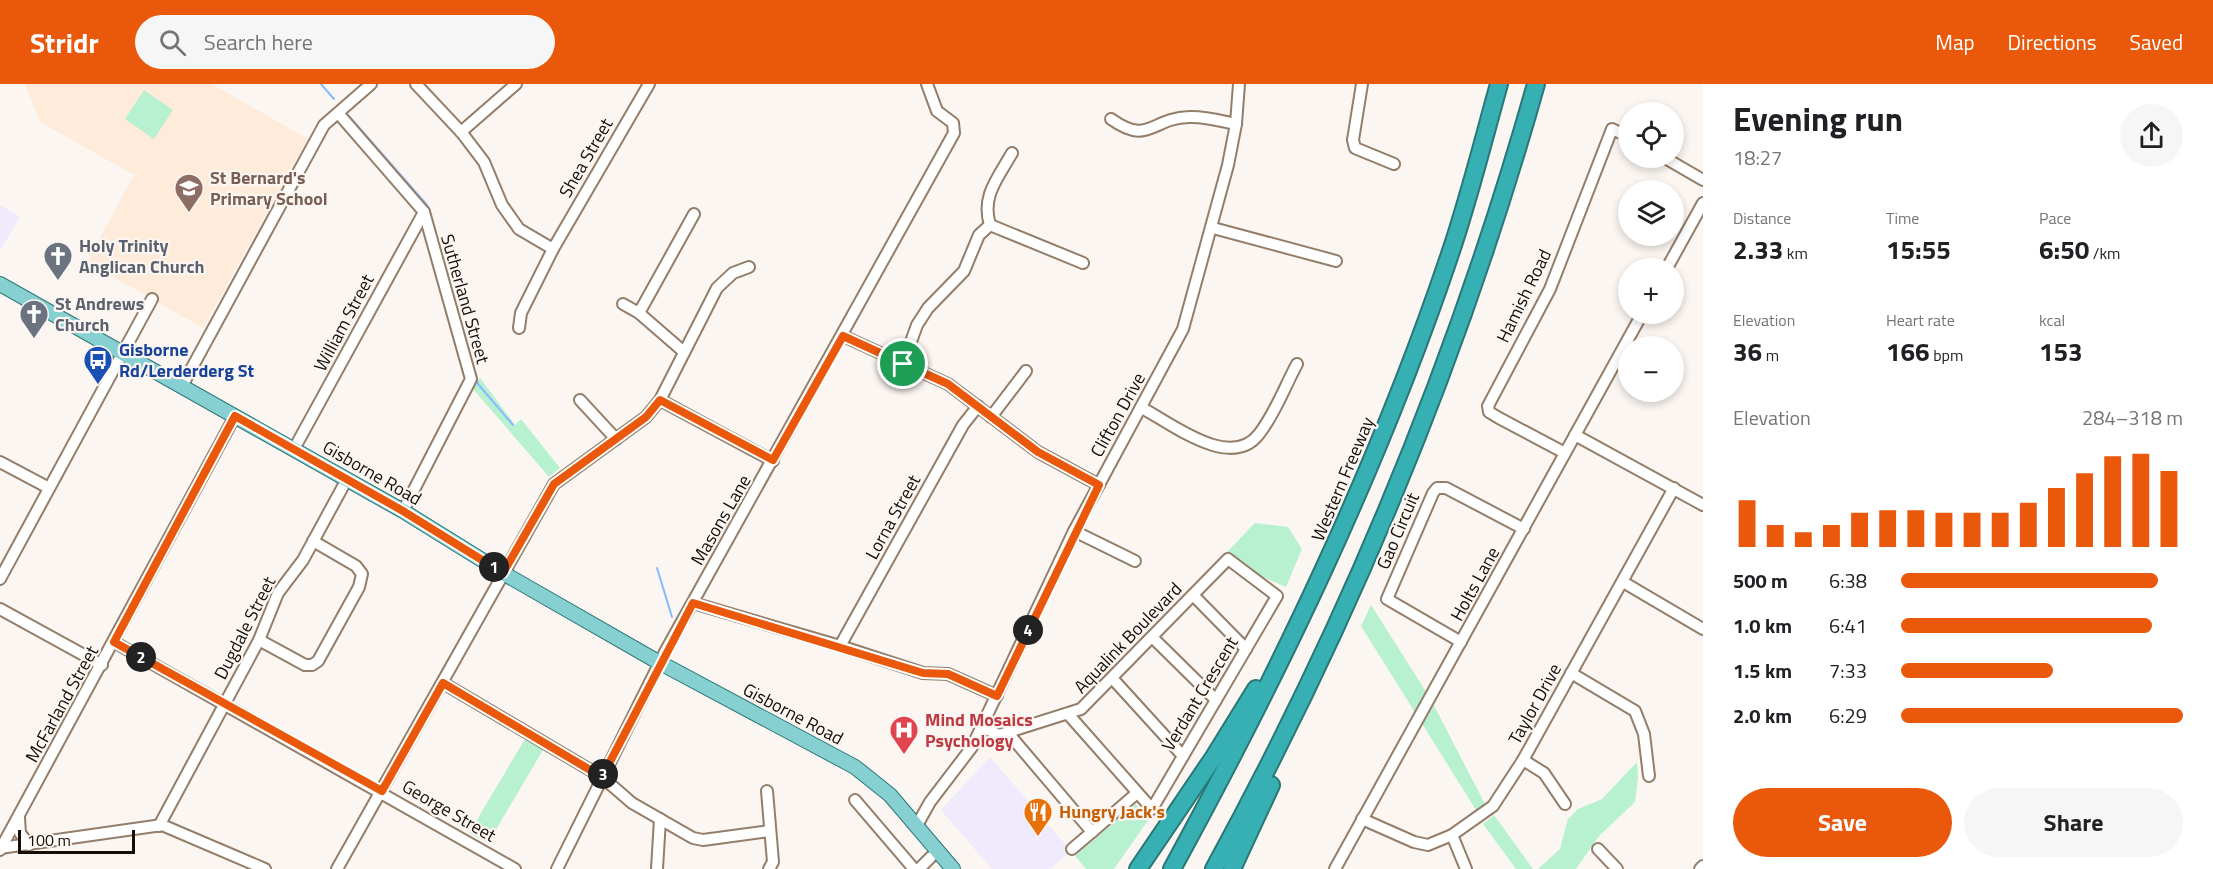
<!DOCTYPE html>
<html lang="en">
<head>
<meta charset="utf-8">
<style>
  body { margin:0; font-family:"Titillium Web",sans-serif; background:#f6f6f6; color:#202124; height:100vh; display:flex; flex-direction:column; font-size:22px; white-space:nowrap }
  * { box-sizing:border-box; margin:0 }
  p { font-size:20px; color:#757577 }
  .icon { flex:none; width:33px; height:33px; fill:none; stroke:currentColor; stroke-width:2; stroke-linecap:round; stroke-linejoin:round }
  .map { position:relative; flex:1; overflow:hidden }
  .drawer { display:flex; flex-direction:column; background:#fff; width:510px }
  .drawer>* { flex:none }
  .controls { position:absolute; left:1618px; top:18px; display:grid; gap:12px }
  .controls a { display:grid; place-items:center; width:66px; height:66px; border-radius:50%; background:#fff; box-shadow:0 3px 9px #0003; font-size:30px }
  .scale { position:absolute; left:18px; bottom:15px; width:117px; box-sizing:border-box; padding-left:6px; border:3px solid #150d06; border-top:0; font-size:16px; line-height:21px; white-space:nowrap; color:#150d06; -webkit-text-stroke:4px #fbf6f2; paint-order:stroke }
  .pin { position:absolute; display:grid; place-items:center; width:51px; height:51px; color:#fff; margin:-26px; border:3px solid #fff; border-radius:50%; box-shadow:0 2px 6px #0007 }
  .km { position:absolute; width:30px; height:30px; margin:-15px; border-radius:50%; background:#222; color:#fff; font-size:16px; line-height:30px; text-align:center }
  .round { display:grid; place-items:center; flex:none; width:63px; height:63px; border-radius:32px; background:#f6f6f6 }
  .head { display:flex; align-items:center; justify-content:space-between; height:102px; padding:0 30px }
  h1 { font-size:33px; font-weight:700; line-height:45px }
  .stats { display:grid; grid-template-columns:repeat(3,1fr); gap:9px; height:102px; padding:6px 30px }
  .stats div { display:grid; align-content:center }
  .stats b { font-size:26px; font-weight:700 }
  .stats small { font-size:16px; font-weight:400 }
  .stats p { font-size:16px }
  .chart { height:168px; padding:12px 30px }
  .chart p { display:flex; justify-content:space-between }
  .chart svg { width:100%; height:108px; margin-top:6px; stroke:#ea580c; stroke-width:6 }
  .button { display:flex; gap:12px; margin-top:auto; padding:12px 30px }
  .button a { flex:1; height:69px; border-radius:36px; background:#ea580c; color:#fff; font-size:24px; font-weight:700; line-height:69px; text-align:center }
  .button a+a { background:#f6f6f6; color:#202124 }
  ul { padding:0 30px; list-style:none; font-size:20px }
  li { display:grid; grid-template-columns:96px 72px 1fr; align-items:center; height:45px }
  li i { height:15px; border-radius:8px; background:#ea580c }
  header { display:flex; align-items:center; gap:36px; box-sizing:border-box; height:84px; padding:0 30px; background:#ea580c; color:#fff }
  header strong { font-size:28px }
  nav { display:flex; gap:33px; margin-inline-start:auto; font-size:21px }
  .search { width:420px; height:54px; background:#f6f6f6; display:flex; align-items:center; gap:15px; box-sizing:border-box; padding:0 21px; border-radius:33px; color:#757577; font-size:22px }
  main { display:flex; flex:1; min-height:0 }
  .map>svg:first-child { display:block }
</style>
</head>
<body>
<header>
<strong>Stridr</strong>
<div class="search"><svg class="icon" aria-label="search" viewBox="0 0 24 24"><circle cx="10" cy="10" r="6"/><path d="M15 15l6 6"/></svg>Search here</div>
<nav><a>Map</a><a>Directions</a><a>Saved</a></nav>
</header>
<main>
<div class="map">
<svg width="1703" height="785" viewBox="0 0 1703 785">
  <rect width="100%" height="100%" fill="#fbf6f2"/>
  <g fill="#efeafc">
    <polygon points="0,121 20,133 0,166"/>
    <polygon points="990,673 1071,767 1050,785 992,785 941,726"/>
  </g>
  <polygon fill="#feebda" points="25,0 212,0 308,55 203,244 87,178 134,91 40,38"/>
  <g fill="#b8f1cf">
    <polygon points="144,6 173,26 154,55 125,35"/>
    <polygon points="480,294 515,341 521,335 560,384 549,393 473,305"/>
    <polygon points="1255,439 1288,443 1302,465 1286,503 1259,491 1226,469"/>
    <polygon points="1371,521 1430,614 1485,720 1476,726 1361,542"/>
    <polygon points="528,650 546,661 488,759 469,749"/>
    <polygon points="1637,678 1638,693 1635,718 1599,752 1576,785 1538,785 1560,765 1568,735 1578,725 1602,715"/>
    <polygon points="1136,720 1149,735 1114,785 1086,785 1075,772"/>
    <polygon points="1494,731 1533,785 1516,785 1483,740"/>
  </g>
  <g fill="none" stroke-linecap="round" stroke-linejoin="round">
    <g stroke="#86baff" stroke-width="2">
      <polyline points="321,0 334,15"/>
      <polyline points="348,31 427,121 429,127"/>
      <polyline points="475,288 478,300 513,341"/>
      <polyline points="657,484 672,533"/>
    </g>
    <g stroke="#947e69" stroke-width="14">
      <g id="minor">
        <polyline points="416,0 462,49 484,78 502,121 519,145 553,165"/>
        <polyline points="1362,0 1353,56 1355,64 1394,80"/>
        <polyline points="338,29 424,128 471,295 403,427"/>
        <path d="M1111,35C1149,62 1151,34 1189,33C1204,32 1221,37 1236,40"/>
        <polyline points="461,48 516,0"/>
        <polyline points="1665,74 1703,96"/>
        <path d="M990,141C981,112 998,94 1012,69"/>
        <polyline points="1213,144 1336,177"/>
        <polyline points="1667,184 1703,119"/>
        <polyline points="623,220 639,229 684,268"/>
        <polyline points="639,229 694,130"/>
        <polyline points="519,244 521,229 553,165 649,0"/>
        <polyline points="843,252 948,300 1038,368 1099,401"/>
        <polyline points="903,280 917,241 928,224 964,187 979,151 990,141 1083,179"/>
        <polyline points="182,302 324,41 371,0"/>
        <polyline points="580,316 616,355"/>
        <polyline points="660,316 773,377"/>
        <path d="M1142,324C1172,340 1231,387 1259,350C1275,330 1285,302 1297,280"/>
        <polyline points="991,333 1026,287"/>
        <polyline points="1575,351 1703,421"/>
        <polyline points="294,365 424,128"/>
        <polyline points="1565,369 1499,334 1489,328 1488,322 1550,205 1612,45 1629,53"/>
        <polyline points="0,378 49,404"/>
        <polyline points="1074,447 1135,477"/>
        <polyline points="0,495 152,215"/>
        <polyline points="1623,498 1703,545"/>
        <polyline points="1193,511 1246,565"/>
        <polyline points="693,519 840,562 923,589 948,590 997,612"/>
        <polyline points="0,525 102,581"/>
        <polyline points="1152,553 1216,616"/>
        <polyline points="259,556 305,581 312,581 318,577 359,503 362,490 356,482 313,457"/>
        <polyline points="114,558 515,785"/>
        <polyline points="1461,558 1387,515 1433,409 1437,404 1446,404 1524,445"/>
        <polyline points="840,562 963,341 978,322"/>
        <polyline points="1571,589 1635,627 1644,650 1649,692"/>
        <polyline points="1112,594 1183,672"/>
        <polyline points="443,599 602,693 632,719 693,754 703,756 770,747"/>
        <polyline points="982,643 999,651 1081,625 1228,475 1277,512 1152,725 1068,630"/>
        <polyline points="1008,649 1092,748 1137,709"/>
        <polyline points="1523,676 1544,689 1565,720"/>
        <polyline points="767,707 773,778 769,785"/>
        <polyline points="855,716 914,785"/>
        <polyline points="19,734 20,749 29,761"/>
        <polyline points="1362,735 1414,758 1428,761 1452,751 1493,722 1523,676 1674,404"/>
        <polyline points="159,742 259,556 278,509 303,476 347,395"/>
        <polyline points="916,743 930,718 972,663 1074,447 1183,245 1228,81 1236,40 1239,0"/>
        <polyline points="1452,751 1466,785"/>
        <polyline points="0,764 162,741 265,785"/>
        <polyline points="1072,765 1092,748"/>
        <polyline points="1598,765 1617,785"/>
        <polyline points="0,766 235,332"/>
        <polyline points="337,785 554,400 646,333 660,316 717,204 733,189 749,183"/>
        <polyline points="557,785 665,568 954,49 953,39 937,27 927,0"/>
        <polyline points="657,785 660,735"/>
        <polyline points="919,785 931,773"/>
        <polyline points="1335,785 1642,230"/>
        <polyline points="1700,785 1703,782"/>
      </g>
    </g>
    <g stroke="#2b7777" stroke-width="16">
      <polyline id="major" points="0,200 403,427 503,489 653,575 855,683 890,711 953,785"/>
    </g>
    <g stroke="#2b7777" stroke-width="20">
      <g id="highway">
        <polyline points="1138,785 1214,673 1256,605"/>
        <path d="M1172,785C1280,587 1378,384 1450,170C1469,114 1483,57 1499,0"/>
        <path d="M1214,785C1350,536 1459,273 1536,0"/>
        <polyline points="1232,785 1271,701"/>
      </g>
    </g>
    <use href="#minor" stroke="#fff" stroke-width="10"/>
    <use href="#major" stroke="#87d0d2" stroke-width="14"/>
    <use href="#highway" stroke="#37b0b4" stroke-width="16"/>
  </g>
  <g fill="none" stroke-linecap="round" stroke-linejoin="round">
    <g stroke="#fff" stroke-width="12">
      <polygon id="route" points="843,252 948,300 1038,368 1099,401 997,612 948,590 923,589 693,519 602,693 443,599 382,707 114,558 235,332 403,427 503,489 554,400 646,333 660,316 773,376"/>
    </g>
    <use href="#route" stroke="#ea580c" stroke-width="8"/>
  </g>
  <defs>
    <g id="school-pin" transform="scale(1.5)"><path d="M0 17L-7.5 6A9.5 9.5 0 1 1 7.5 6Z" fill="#8d6e63" stroke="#fbf6f2"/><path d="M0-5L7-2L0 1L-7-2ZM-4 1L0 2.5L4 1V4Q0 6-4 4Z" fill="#fff"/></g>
    <g id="church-pin" transform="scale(1.5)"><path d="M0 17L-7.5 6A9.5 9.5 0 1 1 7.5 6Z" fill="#6b7280" stroke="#fbf6f2"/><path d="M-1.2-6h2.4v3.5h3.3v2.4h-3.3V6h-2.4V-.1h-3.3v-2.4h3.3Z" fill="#fff"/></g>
    <g id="bus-pin" transform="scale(1.5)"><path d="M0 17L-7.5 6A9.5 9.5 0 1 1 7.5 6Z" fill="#1a4fb4" stroke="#fbf6f2"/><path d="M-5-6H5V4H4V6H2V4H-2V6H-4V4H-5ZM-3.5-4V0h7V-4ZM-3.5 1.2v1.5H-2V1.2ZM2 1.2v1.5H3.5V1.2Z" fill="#fff"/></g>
    <g id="hospital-pin" transform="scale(1.5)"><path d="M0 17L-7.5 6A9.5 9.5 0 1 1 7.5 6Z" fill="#e0444e" stroke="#fbf6f2"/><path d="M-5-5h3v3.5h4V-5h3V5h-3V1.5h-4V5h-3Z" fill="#fff"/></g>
    <g id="restaurant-pin" transform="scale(1.5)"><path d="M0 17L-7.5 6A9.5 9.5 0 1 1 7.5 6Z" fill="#e8710a" stroke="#fbf6f2"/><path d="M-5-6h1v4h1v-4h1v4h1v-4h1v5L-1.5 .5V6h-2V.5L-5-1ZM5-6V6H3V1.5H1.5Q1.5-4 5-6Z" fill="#fff"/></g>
  </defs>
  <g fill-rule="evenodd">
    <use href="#school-pin" x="189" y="104"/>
    <use href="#church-pin" x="58" y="172"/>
    <use href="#church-pin" x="34" y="230"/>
    <use href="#bus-pin" x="98" y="276"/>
    <use href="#hospital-pin" x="904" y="646"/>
    <use href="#restaurant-pin" x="1038" y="728"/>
  </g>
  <g text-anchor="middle" stroke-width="4.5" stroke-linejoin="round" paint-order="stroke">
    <g font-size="18" fill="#150d06" stroke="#fbf6f2">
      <text transform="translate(586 74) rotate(-60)" y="6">Shea Street</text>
      <text transform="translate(1524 212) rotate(-64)" y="6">Hamish Road</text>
      <text transform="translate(465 215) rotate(74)" y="6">Sutherland Street</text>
      <text transform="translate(344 239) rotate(-62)" y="6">William Street</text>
      <text transform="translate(1118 331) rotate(-61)" y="6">Clifton Drive</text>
      <text transform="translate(372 389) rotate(30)" y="6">Gisborne Road</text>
      <text transform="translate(1343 395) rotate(-67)" y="6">Western Freeway</text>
      <text transform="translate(893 433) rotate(-61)" y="6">Lorna Street</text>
      <text transform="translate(721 436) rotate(-60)" y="6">Masons Lane</text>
      <text transform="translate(1398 447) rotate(-67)" y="6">Gao Circuit</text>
      <text transform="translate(1475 500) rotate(-61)" y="6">Holts Lane</text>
      <text transform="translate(245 544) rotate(-63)" y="6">Dugdale Street</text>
      <text transform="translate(1128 554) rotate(-46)" y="6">Aqualink Boulevard</text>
      <text transform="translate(1200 610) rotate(-59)" y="6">Verdant Crescent</text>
      <text transform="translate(62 620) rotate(-61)" y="6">McFarland Street</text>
      <text transform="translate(1535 620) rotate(-61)" y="6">Taylor Drive</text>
      <text transform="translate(793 630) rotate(28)" y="6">Gisborne Road</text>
      <text transform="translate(449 727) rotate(30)" y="6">George Street</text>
    </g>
    <g font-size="18" font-weight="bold" fill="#785e54" stroke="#fbf6f2" text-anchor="start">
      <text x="210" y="100">St Bernard's<tspan x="210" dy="21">Primary School</tspan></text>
    </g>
    <g font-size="18" font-weight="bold" fill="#5b616d" stroke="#fbf6f2" text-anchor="start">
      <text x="79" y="168">Holy Trinity<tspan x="79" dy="21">Anglican Church</tspan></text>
      <text x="55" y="226">St Andrews<tspan x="55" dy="21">Church</tspan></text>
    </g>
    <g font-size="18" font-weight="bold" fill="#164399" stroke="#fbf6f2" text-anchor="start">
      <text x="119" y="272">Gisborne<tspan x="119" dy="21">Rd/Lerderderg St</tspan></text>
    </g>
    <g font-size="18" font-weight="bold" fill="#be3a42" stroke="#fbf6f2" text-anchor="start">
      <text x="925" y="642">Mind Mosaics<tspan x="925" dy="21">Psychology</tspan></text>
    </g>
    <g font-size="18" font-weight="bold" fill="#c56008" stroke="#fbf6f2" text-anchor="start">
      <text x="1059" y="734">Hungry Jack's</text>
    </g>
  </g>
</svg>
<div class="controls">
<a><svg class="icon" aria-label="locate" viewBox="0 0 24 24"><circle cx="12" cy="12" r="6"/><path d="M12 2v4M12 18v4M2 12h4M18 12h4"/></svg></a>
<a><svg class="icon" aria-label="layers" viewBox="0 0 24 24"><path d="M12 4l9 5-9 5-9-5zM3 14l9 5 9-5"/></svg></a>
<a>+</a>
<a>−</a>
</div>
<div class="scale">100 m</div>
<div class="pin" style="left:903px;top:280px;background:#1e9e55"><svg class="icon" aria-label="arrive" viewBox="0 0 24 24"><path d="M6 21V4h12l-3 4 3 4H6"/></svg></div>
<b class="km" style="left:494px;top:483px">1</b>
<b class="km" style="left:141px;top:573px">2</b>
<b class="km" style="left:603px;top:690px">3</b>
<b class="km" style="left:1028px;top:546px">4</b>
</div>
<section class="drawer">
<div class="head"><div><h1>Evening run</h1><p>18:27</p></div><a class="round"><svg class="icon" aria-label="share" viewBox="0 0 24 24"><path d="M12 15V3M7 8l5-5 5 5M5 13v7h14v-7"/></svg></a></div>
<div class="stats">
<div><p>Distance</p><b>2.33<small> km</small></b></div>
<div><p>Time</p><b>15:55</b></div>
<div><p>Pace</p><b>6:50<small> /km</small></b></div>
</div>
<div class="stats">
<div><p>Elevation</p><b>36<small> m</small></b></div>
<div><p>Heart rate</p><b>166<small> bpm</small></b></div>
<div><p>kcal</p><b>153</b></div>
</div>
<div class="chart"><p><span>Elevation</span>284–318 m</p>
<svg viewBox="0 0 160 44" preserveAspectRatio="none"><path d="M5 44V25M15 44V35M25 44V38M35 44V35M45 44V30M55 44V29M65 44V29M75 44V30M85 44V30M95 44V30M105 44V26M115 44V20M125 44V14M135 44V7M145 44V6M155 44V13"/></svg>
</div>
<ul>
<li><b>500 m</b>6:38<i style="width:91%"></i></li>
<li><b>1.0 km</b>6:41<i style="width:89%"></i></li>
<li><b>1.5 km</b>7:33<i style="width:54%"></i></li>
<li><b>2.0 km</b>6:29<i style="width:100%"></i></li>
</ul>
<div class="button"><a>Save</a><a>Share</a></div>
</section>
</main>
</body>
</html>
